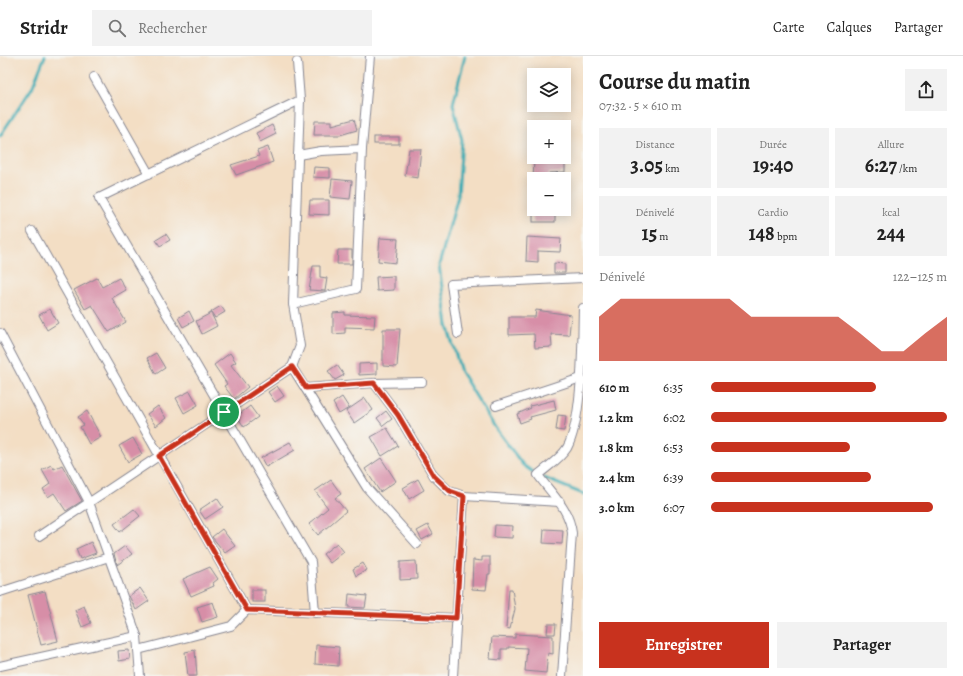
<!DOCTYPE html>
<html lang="fr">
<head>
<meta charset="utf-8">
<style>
  body { margin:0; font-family:Alegreya,serif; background:#f2f2f2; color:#222; height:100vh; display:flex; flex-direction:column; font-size:15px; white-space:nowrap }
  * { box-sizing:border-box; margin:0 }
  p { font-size:13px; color:#767676 }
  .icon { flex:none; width:22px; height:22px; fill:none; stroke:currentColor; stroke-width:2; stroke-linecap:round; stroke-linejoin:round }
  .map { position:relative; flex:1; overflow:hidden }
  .side { display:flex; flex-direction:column; background:#fff; width:380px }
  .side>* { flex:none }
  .controls { position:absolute; left:527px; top:12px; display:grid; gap:8px }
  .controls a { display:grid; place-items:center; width:44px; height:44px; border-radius:0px; background:#fff; box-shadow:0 2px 10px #0003; font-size:20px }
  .pin { position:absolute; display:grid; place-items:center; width:34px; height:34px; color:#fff; margin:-17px; border:2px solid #fff; border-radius:50%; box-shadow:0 1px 4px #0007 }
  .round { display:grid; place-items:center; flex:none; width:42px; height:42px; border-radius:0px; background:#f2f2f2 }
  .headline { display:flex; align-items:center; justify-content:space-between; height:68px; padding:0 16px }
  h1 { font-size:22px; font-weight:700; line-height:30px }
  .figures { display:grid; grid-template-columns:repeat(3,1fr); gap:6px; height:68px; padding:4px 16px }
  .figures div { display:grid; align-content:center; border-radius:0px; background:#f2f2f2; text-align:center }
  .figures b { font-size:20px; font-weight:700 }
  .figures small { font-size:11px; font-weight:400 }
  .figures p { font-size:11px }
  .chart { height:112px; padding:8px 16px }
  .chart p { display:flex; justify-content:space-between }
  .chart svg { width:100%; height:72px; margin-top:4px; fill:#c8321e; opacity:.7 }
  .button { display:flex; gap:8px; margin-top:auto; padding:8px 16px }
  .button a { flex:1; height:46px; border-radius:0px; background:#c8321e; color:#fff; font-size:16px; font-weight:700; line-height:46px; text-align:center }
  .button a+a { background:#f2f2f2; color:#222 }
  ul { padding:0 16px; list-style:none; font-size:13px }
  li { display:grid; grid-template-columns:64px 48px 1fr; align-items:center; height:30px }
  li i { height:10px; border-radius:5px; background:#c8321e }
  header { display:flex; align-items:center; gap:24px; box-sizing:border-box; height:56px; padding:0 20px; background:#fff; border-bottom:1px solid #e0e0e0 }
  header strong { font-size:19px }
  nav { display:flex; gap:22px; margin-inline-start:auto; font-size:14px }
  .search { width:280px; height:36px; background:#f2f2f2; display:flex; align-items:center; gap:10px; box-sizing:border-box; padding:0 14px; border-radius:0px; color:#767676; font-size:15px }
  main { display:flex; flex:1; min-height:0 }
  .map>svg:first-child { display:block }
</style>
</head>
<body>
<header>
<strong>Stridr</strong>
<div class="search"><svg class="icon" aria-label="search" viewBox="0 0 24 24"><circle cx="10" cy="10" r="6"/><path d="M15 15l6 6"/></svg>Rechercher</div>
<nav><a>Carte</a><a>Calques</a><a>Partager</a></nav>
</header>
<main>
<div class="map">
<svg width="583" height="620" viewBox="0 0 583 620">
  <rect width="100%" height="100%" fill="#f6f6f2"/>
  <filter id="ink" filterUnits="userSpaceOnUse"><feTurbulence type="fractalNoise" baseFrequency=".025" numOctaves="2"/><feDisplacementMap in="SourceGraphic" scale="8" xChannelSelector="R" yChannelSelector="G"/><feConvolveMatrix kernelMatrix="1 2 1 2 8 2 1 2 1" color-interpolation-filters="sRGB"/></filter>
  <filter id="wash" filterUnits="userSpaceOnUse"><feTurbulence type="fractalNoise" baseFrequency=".012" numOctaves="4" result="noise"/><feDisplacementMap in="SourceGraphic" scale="16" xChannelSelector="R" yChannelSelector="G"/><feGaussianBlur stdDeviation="0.9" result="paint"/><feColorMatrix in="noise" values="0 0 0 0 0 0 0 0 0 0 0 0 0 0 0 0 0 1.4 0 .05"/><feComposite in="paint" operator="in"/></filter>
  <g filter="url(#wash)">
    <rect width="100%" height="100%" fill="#f3dec4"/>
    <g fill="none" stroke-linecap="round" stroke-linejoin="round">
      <g stroke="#39abb4" stroke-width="3">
        <polyline points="465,0 453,48 462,84 458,140 439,209 447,269 461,316 496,373 523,409 537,419"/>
        <polyline points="0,80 32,32 45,0"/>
        <polyline points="544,422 583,438"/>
      </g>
    </g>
    <g id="blocks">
      <g fill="#d78ea7">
        <polygon points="354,63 357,74 340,79 314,79 315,65 332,65 332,69"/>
        <polygon points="272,69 276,78 260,86 256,77"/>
        <rect x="374" y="81" width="25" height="7"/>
        <polygon points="268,91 273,106 236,119 231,109 259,100 257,95"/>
        <polygon points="409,93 421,93 418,122 405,120"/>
        <polygon points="534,105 550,106 550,108 565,107 565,116 549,117 549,123 533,123"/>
        <polygon points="314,111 330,112 330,122 313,121"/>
        <polygon points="332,123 352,125 350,143 330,141"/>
        <polygon points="310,144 329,144 329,159 309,158"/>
        <rect x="533" y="153" width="22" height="13"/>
        <polygon points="166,178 170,184 160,190 156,184"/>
        <polygon points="527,181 561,183 560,196 538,195 538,206 526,205"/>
        <polygon points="380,182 398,183 396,207 378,205"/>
        <polygon points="338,194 352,194 352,208 337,208"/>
        <polygon points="554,207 565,208 565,217 554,217"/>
        <polygon points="313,210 320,210 320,221 327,222 325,235 309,234"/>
        <polygon points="394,220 394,234 377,235 376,221"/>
        <polygon points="97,222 102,231 119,222 126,234 112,242 126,266 109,276 92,249 85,253 74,234"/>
        <polygon points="221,250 225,256 215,262 211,256"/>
        <polygon points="50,253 58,267 47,274 39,259"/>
        <polygon points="536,254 571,259 569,279 551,278 552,291 535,292 534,278 509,279 509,261 535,261"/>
        <polygon points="189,255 194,265 183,271 178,262"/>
        <polygon points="345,256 345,259 375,260 374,272 345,271 345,277 333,278 333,257"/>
        <polygon points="211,257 217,270 202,278 196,265"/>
        <polygon points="383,273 400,273 397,311 383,310"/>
        <polygon points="156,297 165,312 156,318 147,302"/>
        <polygon points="230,297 236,306 231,309 248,331 234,343 224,330 227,328 214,309"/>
        <polygon points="377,307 377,318 359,319 359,308"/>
        <polygon points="337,309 344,319 335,324 328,315"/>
        <polygon points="277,330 284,340 275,346 268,336"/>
        <polygon points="190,335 198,349 184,357 176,342"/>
        <polygon points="342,341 349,352 339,358 333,347"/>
        <polygon points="365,342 373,354 354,367 346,355"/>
        <polygon points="554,344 556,354 530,361 531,363 520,367 517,358 531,352 530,350"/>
        <polygon points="158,350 166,362 156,370 147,358"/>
        <polygon points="250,350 258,361 244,371 237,360"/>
        <polygon points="87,355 101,381 89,388 80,371 84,369 78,361"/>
        <polygon points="386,355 392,363 383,370 377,362"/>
        <polygon points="558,359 566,360 564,375 556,374"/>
        <polygon points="387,372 398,390 382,400 371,381"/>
        <polygon points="133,382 142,398 128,406 119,390"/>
        <polygon points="290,386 295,394 266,411 261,402"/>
        <polygon points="381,402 396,425 380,436 365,413"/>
        <polygon points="51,409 54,413 62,409 82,445 66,455 54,437 48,441 43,433 50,428 42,414"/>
        <polygon points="418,423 424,434 409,443 403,432"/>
        <polygon points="331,424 341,438 335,442 346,455 318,479 309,468 328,452 315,435"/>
        <polygon points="217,442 223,451 205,463 199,454"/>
        <polygon points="134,453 140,460 120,476 114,468"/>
        <polygon points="428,469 433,478 422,484 417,475"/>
        <polygon points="495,469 513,470 512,482 494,481"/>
        <polygon points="222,473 235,490 225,497 212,481"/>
        <polygon points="544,473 563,474 562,488 543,487"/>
        <polygon points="91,486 96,497 80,503 76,493"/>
        <polygon points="337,487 344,496 330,507 323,498"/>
        <polygon points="125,490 132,498 117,509 114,498"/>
        <polygon points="482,501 490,501 490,518 488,518 486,534 472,533 473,504 482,505"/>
        <polygon points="416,505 417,523 400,524 400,506"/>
        <polygon points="363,507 367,514 356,520 353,513"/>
        <polygon points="210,511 218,523 213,527 214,530 191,540 183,523"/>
        <polygon points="140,532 149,545 136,554 129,540"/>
        <polygon points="509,533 512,533 515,553 510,573 506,572"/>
        <rect x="252" y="534" width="13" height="12"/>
        <polygon points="45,535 58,585 41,589 28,539"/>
        <polygon points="349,538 367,540 365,552 348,551"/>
        <polygon points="213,546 218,561 202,566 197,551"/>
        <polygon points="84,550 91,567 82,571 75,554"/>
        <polygon points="548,568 556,568 555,578 547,578"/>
        <polygon points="515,578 553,580 553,598 548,597 546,617 525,615 527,592 508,591 508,593 501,593 501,604 490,603 492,581 515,582"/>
        <polygon points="316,589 339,591 338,610 315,608"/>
        <polygon points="129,594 130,603 119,605 118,595"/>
        <polygon points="195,594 197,620 188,620 185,596"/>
      </g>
    </g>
  </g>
  <g filter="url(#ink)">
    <use href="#blocks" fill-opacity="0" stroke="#878691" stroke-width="1"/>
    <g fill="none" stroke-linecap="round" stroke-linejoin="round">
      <g stroke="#878691" stroke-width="10">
        <g id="street">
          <polyline points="94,21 149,118"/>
          <polyline points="300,44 99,142 311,506 315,557"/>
          <polyline points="298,99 321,95 362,93"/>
          <polyline points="32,175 247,554"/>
          <polyline points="293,248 356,233 362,93 370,0"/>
          <polyline points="0,277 89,446 137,580 140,620"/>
          <polyline points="458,278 451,228 583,222"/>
          <polyline points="292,311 367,432 417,488"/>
          <polyline points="374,327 398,359 434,420 449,435 464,440 560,446"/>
          <polyline points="306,332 374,327 422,326"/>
          <polyline points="496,350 581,322 583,325"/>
          <polyline points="39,480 292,311 300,290 293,248 300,44 297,6"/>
          <polyline points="0,536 109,501"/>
          <polyline points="138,594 231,570 247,554 457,562"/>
          <polyline points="0,610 137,580"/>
          <polyline points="453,620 464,440"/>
          <path d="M562,620L572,477C569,452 552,439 538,419C547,411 560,403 567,392C583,363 582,288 583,252"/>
        </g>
      </g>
      <use href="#street" stroke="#fff" stroke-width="8"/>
    </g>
  </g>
  <g fill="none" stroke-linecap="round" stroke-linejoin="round" filter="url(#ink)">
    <g stroke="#fff" stroke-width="8">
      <polygon id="route" points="292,311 306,332 374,327 398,359 434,420 450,435 464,440 456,562 247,554 159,400"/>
    </g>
    <use href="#route" stroke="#c8321e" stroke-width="5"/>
  </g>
</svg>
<div class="controls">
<a><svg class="icon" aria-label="layers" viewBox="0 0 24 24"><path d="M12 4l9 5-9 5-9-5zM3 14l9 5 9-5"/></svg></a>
<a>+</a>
<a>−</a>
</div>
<div class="pin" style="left:224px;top:356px;background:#1e9e55"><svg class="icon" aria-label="arrive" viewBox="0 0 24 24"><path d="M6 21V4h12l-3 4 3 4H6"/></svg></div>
</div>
<section class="side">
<div class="headline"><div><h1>Course du matin</h1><p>07:32 · 5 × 610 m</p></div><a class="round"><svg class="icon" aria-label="share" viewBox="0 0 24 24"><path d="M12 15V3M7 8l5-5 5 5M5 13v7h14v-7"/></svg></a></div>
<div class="figures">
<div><p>Distance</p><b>3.05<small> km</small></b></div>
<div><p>Durée</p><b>19:40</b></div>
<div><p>Allure</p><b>6:27<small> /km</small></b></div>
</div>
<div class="figures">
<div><p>Dénivelé</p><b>15<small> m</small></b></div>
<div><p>Cardio</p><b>148<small> bpm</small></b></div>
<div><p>kcal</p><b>244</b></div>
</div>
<div class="chart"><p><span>Dénivelé</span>122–125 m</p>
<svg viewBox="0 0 160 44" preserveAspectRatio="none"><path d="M0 44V17L10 6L20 6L30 6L40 6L50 6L60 6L70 17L80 17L90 17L100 17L110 17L120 27L130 38L140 38L150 27L160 17V44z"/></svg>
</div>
<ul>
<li><b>610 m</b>6:35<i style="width:70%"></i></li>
<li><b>1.2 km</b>6:02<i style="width:100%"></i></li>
<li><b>1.8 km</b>6:53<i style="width:59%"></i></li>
<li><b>2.4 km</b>6:39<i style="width:68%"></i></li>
<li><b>3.0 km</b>6:07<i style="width:94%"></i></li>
</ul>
<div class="button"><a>Enregistrer</a><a>Partager</a></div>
</section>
</main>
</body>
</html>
